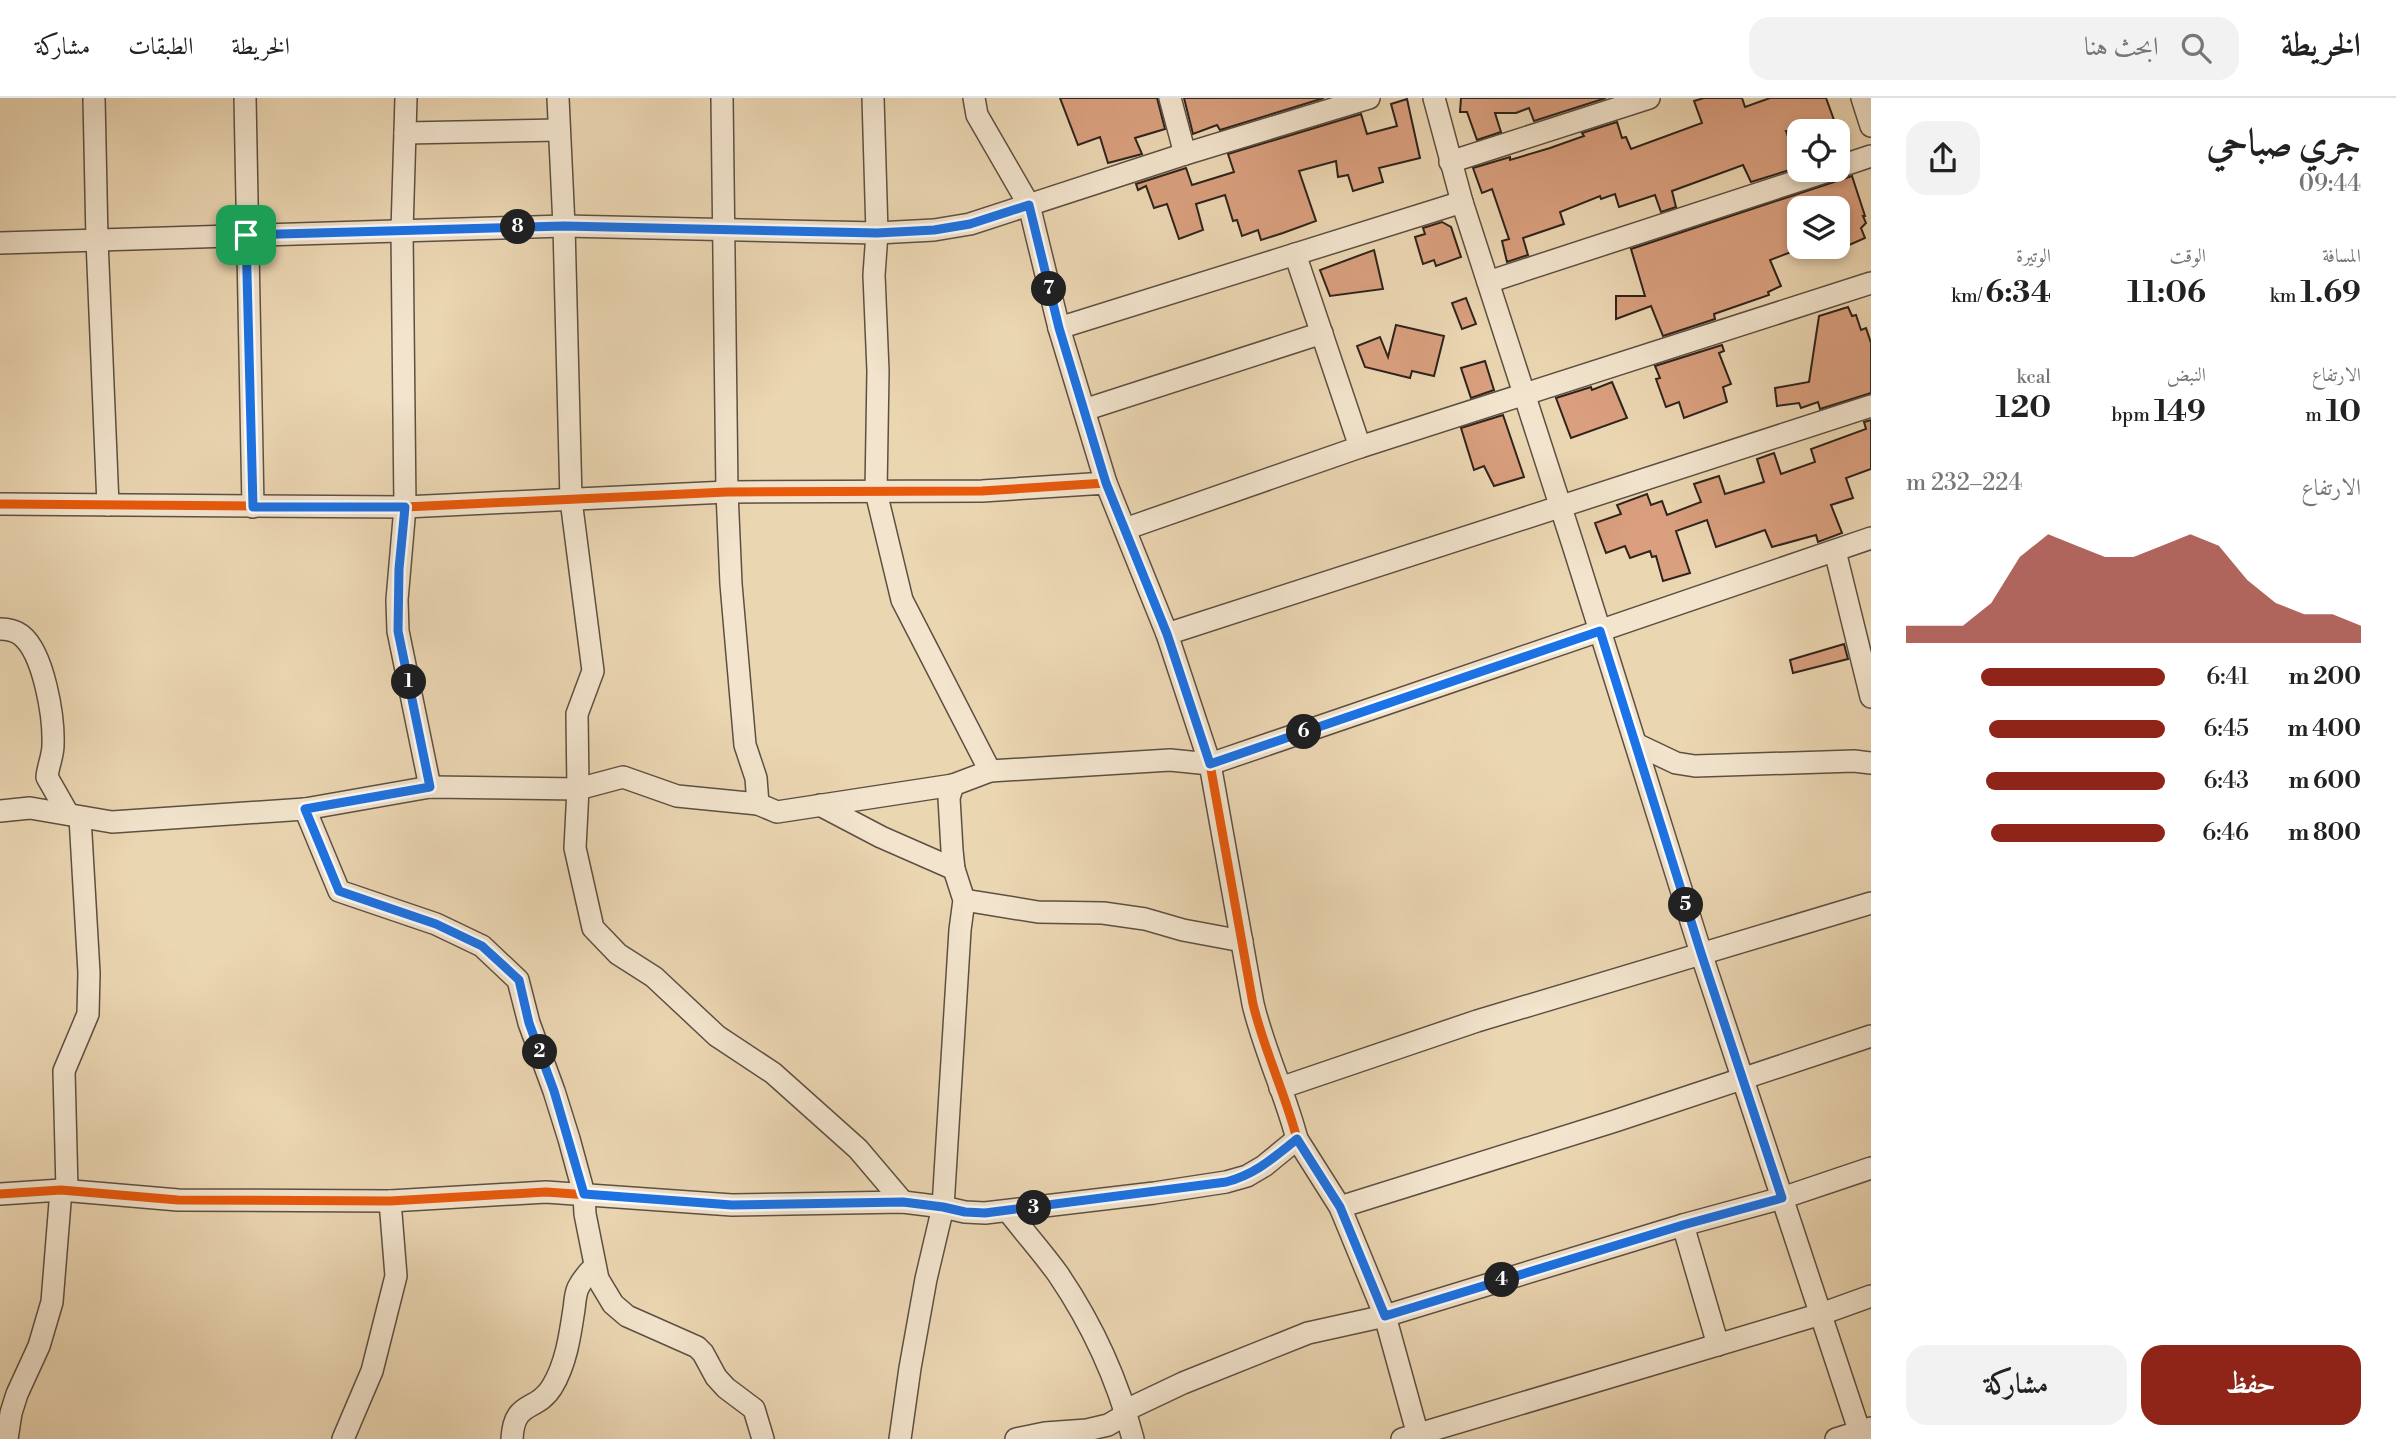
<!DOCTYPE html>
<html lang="ar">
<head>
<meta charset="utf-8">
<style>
  body { margin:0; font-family:"Libre Bodoni",Amiri,serif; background:#f2f2f2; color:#222; direction:rtl; height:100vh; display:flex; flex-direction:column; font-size:26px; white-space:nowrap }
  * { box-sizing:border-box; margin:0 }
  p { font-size:23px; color:#767676 }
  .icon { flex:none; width:38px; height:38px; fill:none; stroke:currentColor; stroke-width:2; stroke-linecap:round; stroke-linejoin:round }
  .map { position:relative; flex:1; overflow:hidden; direction:ltr }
  .details { display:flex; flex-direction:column; background:#fff; width:525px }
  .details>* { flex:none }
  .fabs { position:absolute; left:1787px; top:21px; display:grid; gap:14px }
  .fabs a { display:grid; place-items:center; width:63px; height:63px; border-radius:14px; background:#fff; box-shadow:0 4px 10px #0003; font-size:35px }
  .pin { position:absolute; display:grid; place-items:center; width:60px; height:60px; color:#fff; margin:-30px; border-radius:14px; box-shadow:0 4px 10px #0006 }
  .km { position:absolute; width:35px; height:35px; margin:-18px; border-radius:50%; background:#222; color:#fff; font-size:19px; line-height:35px; text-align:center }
  .round { display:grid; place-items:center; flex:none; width:74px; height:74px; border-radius:21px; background:#f2f2f2 }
  .head { display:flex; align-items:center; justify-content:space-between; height:119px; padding:0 35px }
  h1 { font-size:38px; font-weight:700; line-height:52px }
  .stats { display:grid; grid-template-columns:repeat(3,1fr); gap:10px; height:119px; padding:7px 35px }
  .stats div { display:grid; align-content:center }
  .stats b { font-size:30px; font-weight:700 }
  .stats small { font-size:19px; font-weight:400 }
  .stats p { font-size:19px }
  .chart { height:196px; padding:14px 35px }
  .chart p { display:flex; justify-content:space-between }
  .chart svg { width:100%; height:126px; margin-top:7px; fill:#8f2418; opacity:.7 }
  .button { display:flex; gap:14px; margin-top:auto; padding:14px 35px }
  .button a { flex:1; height:80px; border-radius:21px; background:#8f2418; color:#fff; font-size:28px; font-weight:700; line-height:80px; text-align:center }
  .button a+a { background:#f2f2f2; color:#222 }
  ul { padding:0 35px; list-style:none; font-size:23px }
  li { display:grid; grid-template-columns:112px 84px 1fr; align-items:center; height:52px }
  li i { height:18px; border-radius:9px; background:#8f2418 }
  header { display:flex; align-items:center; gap:42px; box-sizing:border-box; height:98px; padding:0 35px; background:#fff; border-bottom:2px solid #e0e0e0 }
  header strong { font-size:33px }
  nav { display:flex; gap:38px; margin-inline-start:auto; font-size:24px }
  .search { width:490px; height:63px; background:#f2f2f2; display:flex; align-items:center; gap:18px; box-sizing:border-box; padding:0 24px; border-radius:21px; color:#767676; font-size:26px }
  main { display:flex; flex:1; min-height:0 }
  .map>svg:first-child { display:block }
</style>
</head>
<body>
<header>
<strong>الخريطة</strong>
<div class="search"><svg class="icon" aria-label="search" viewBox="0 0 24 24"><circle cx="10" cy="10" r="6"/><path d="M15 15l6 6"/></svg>ابحث هنا</div>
<nav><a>الخريطة</a><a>الطبقات</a><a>مشاركة</a></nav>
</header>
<main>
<section class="details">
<div class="head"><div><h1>جري صباحي</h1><p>09:44</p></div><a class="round"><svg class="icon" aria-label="share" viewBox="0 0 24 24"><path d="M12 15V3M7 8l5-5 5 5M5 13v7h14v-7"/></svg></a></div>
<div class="stats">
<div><p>المسافة</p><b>1.69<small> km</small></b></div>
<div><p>الوقت</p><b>11:06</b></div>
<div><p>الوتيرة</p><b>6:34<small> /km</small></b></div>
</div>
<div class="stats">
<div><p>الارتفاع</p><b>10<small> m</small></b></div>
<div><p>النبض</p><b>149<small> bpm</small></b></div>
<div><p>kcal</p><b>120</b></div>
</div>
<div class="chart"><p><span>الارتفاع</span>224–232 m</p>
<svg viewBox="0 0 160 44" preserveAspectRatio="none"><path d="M0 44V38L10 38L20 38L30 30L40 14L50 6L60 10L70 14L80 14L90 10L100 6L110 10L120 22L130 30L140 34L150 34L160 38V44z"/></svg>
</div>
<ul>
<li><b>200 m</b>6:41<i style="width:71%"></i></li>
<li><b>400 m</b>6:45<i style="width:68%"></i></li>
<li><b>600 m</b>6:43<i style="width:69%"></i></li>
<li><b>800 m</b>6:46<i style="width:67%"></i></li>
</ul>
<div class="button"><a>حفظ</a><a>مشاركة</a></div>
</section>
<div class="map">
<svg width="1871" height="1341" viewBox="0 0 1871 1341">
  <rect width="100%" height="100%" fill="#ebd6b2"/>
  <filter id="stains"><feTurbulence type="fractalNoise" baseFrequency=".00286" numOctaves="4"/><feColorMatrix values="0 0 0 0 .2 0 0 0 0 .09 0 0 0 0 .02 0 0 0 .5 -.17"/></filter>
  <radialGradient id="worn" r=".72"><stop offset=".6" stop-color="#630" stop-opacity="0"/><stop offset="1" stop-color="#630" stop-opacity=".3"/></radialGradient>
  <g fill="#d99f7e" stroke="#2e241d" stroke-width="2">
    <polygon points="1060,0 1157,0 1165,31 1135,40 1142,56 1108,65 1100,39 1078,47"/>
    <polygon points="1184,0 1324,0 1220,32 1217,27 1193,36"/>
    <polygon points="1461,0 1606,0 1534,23 1529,10 1516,15 1495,15 1501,34 1477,42 1467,14 1460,14"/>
    <polygon points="1704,0 1742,0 1745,9 1770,0 1826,0 1834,22 1821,27 1824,33 1786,33 1799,69 1751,84 1743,67 1672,93 1676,109 1661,114 1655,97 1619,109 1615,96 1601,101 1600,98 1560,114 1564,126 1523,140 1528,157 1507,164 1502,143 1509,141 1492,91 1482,95 1473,70 1510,59 1510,62 1550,50 1584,38 1582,35 1617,24 1622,40 1626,39 1631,51 1702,25 1694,3"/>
    <polygon points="1407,1 1420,60 1379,70 1383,84 1353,93 1348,77 1338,79 1336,63 1299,73 1316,123 1283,135 1261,142 1258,132 1242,138 1237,122 1233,123 1225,97 1196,106 1203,132 1179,141 1167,106 1154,110 1146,88 1138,92 1136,86 1186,70 1192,87 1234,74 1228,56 1361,16 1367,36 1397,28 1391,6"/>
    <polygon points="1852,78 1865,118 1863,118 1866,125 1861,130 1865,140 1838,152 1838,110 1799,110 1799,151 1770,162 1781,188 1768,194 1769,197 1714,216 1715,221 1663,238 1651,208 1616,221 1616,198 1645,198 1631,151"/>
    <polygon points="1442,124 1451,129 1461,159 1436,168 1434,162 1423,166 1415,139 1425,136 1423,130"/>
    <polygon points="1374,152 1383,191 1330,198 1320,172"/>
    <polygon points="1466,200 1476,226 1462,231 1452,205"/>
    <polygon points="1848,209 1852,218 1856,217 1861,232 1866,230 1871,245 1871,295 1820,311 1818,304 1801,310 1799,305 1777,308 1775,290 1809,284 1819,218"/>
    <polygon points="1396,227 1444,238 1434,278 1412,273 1410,280 1365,269 1357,248 1380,239 1388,259"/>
    <polygon points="1722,247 1724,253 1719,255 1731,286 1723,289 1727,304 1684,320 1679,304 1666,309 1656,281 1660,280 1655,268"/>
    <polygon points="1485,263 1494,292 1471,300 1461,270"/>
    <polygon points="1612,284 1627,320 1571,340 1556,300 1591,289 1592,292"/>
    <polygon points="1503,317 1524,379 1494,388 1484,368 1474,372 1461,330"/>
    <polygon points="1871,322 1871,371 1846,380 1853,400 1831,407 1842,435 1818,444 1816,437 1772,449 1765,432 1716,449 1707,422 1676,433 1690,475 1663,483 1656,458 1652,459 1650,453 1630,460 1625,448 1606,455 1595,425 1621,416 1617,407 1647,396 1651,407 1662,403 1667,417 1701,404 1694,386 1719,378 1725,396 1764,384 1757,361 1774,355 1781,376 1815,364 1811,351 1866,331 1864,324"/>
    <polygon points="1844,546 1848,561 1793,575 1790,562"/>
  </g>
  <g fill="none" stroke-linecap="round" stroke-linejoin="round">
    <g stroke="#5d5042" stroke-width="24">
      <g id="street">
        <polyline points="94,0 97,142 108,407"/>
        <polyline points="245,0 253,409"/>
        <polyline points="406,0 402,133 405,409 397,502 398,533 430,689"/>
        <polyline points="558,0 564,128 571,402 593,573 577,616 578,691 575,750 593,830 618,856 654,879 717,938 773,975 858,1051 903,1104"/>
        <polyline points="722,0 727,394 731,486 745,647 756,680 758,706 777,714 953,687"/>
        <polyline points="873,0 877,135 874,177 878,273 876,394 902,502 990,673"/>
        <polyline points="974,0 977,17 1029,107 1059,230 1106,385"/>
        <polyline points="1170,0 1185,56"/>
        <polyline points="1434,0 1462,104 1574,450 1701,855 1862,1341"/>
        <polyline points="1862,0 1871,28"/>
        <polyline points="405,35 558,32"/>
        <polyline points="1450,64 1649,0"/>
        <polyline points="1838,69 1871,58"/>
        <polyline points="0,145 564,128 877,135 934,132 970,126 1185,56 1369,0"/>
        <polyline points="1295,156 1360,349"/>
        <polyline points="1488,184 1831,72"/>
        <polyline points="1059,230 1462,104"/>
        <polyline points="1084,312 1322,235"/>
        <path d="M0,406L405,409L727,394L982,393L1106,385L1167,536L1210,666L1253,906C1264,952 1285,995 1297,1041L1264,1068L1247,1078L1226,1084L1154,1095L985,1115L965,1114L943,1109L903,1104L732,1107L546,1094L390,1103L178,1102L61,1092L0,1096"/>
        <polyline points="1125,431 1360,349 1871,185"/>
        <polyline points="1835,453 1871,599"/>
        <path d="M0,531C8,531 14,532 21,537C44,555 54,619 53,647C53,658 48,668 47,679L68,716"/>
        <polyline points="1167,536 1871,308"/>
        <polyline points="1636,646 1676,665 1695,668 1854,663 1871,665"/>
        <polyline points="820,707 881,739 954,771"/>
        <polyline points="305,711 339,793 436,826 482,848 518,882 529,925 554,993 569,1041 584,1096 585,1116 598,1181 613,1206 627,1218 697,1249 703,1255 716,1279 726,1290 754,1311 763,1341"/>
        <polyline points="0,713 30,710 112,724 305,711 430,689 578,691 623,679 677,698 758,706"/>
        <polyline points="964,802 1038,814 1103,815 1145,821 1183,832 1242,843"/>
        <polyline points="1280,990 1477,923 1871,805"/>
        <polyline points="1297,1041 1340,1109 1385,1218 1419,1341"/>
        <polyline points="67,1092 64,973 88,916 89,875 80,719"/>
        <polyline points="1340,1109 1615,1023 1871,938"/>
        <path d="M1008,1113C1024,1134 1042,1154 1058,1176C1092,1226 1118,1283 1133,1341"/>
        <polyline points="1683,1127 1718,1247"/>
        <polyline points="7,1341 11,1315 17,1296 39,1248 52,1204 61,1092"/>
        <polyline points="343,1341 372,1273 396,1178 390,1103"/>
        <path d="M512,1341C514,1301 536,1315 552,1289C566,1266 570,1238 574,1211C575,1204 575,1197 578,1190C582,1182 588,1175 594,1169"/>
        <polyline points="900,1341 910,1270 926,1181 943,1109 960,832 964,802 954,771 952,752 949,700 953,687 990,673 1170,662 1210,666 1871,440"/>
        <polyline points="1016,1341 1045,1335 1087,1332 1108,1327 1120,1320 1126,1312 1183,1285 1308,1235 1385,1218 1683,1127 1782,1100 1871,1070"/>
        <polyline points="1402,1341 1821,1216 1871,1198"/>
        <polyline points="1836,1341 1871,1330"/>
      </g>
    </g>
    <use href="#street" stroke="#f2e4cd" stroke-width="21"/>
    <g stroke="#f2e4cd" stroke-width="13">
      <path id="cycleway" d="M0,406L405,409L727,394L982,393L1106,385L1167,536L1210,666L1253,906C1264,952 1285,995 1297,1041L1264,1068L1247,1078L1226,1084L1154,1095L985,1115L965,1114L943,1109L903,1104L732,1107L546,1094L390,1103L178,1102L61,1092L0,1096"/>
    </g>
    <use href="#cycleway" stroke="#e8590c" stroke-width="9"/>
  </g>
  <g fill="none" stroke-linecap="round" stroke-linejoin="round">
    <g stroke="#fff" stroke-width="14">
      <path id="route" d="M1029,107L1059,230L1106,385L1167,536L1210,666L1600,533L1701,855L1782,1100L1683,1127L1385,1218L1340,1109L1297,1041C1273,1060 1256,1076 1226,1084L985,1115L965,1114L943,1109L903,1104L732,1107L584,1096L554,993L529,925L519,882L482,848L436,826L339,793L305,711L430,689L398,533L399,471L405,409H253L246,137L564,128L877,135L934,132L970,126Z"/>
    </g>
    <use href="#route" stroke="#1a73e8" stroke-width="9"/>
  </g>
  <rect width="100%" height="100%" filter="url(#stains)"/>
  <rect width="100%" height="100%" fill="url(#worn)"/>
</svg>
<div class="fabs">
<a><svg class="icon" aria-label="locate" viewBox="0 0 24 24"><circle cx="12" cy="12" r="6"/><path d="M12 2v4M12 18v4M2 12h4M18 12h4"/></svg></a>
<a><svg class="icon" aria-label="layers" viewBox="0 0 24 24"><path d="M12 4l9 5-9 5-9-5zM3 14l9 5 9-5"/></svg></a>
</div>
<div class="pin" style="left:246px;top:137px;background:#1e9e55"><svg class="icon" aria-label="arrive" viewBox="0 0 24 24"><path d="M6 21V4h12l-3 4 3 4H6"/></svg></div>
<b class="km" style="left:409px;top:584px">1</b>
<b class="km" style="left:540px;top:954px">2</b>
<b class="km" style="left:1034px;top:1110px">3</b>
<b class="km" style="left:1502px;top:1182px">4</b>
<b class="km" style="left:1686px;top:807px">5</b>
<b class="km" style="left:1304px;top:634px">6</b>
<b class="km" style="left:1049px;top:191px">7</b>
<b class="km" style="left:518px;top:129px">8</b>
</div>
</main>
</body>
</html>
